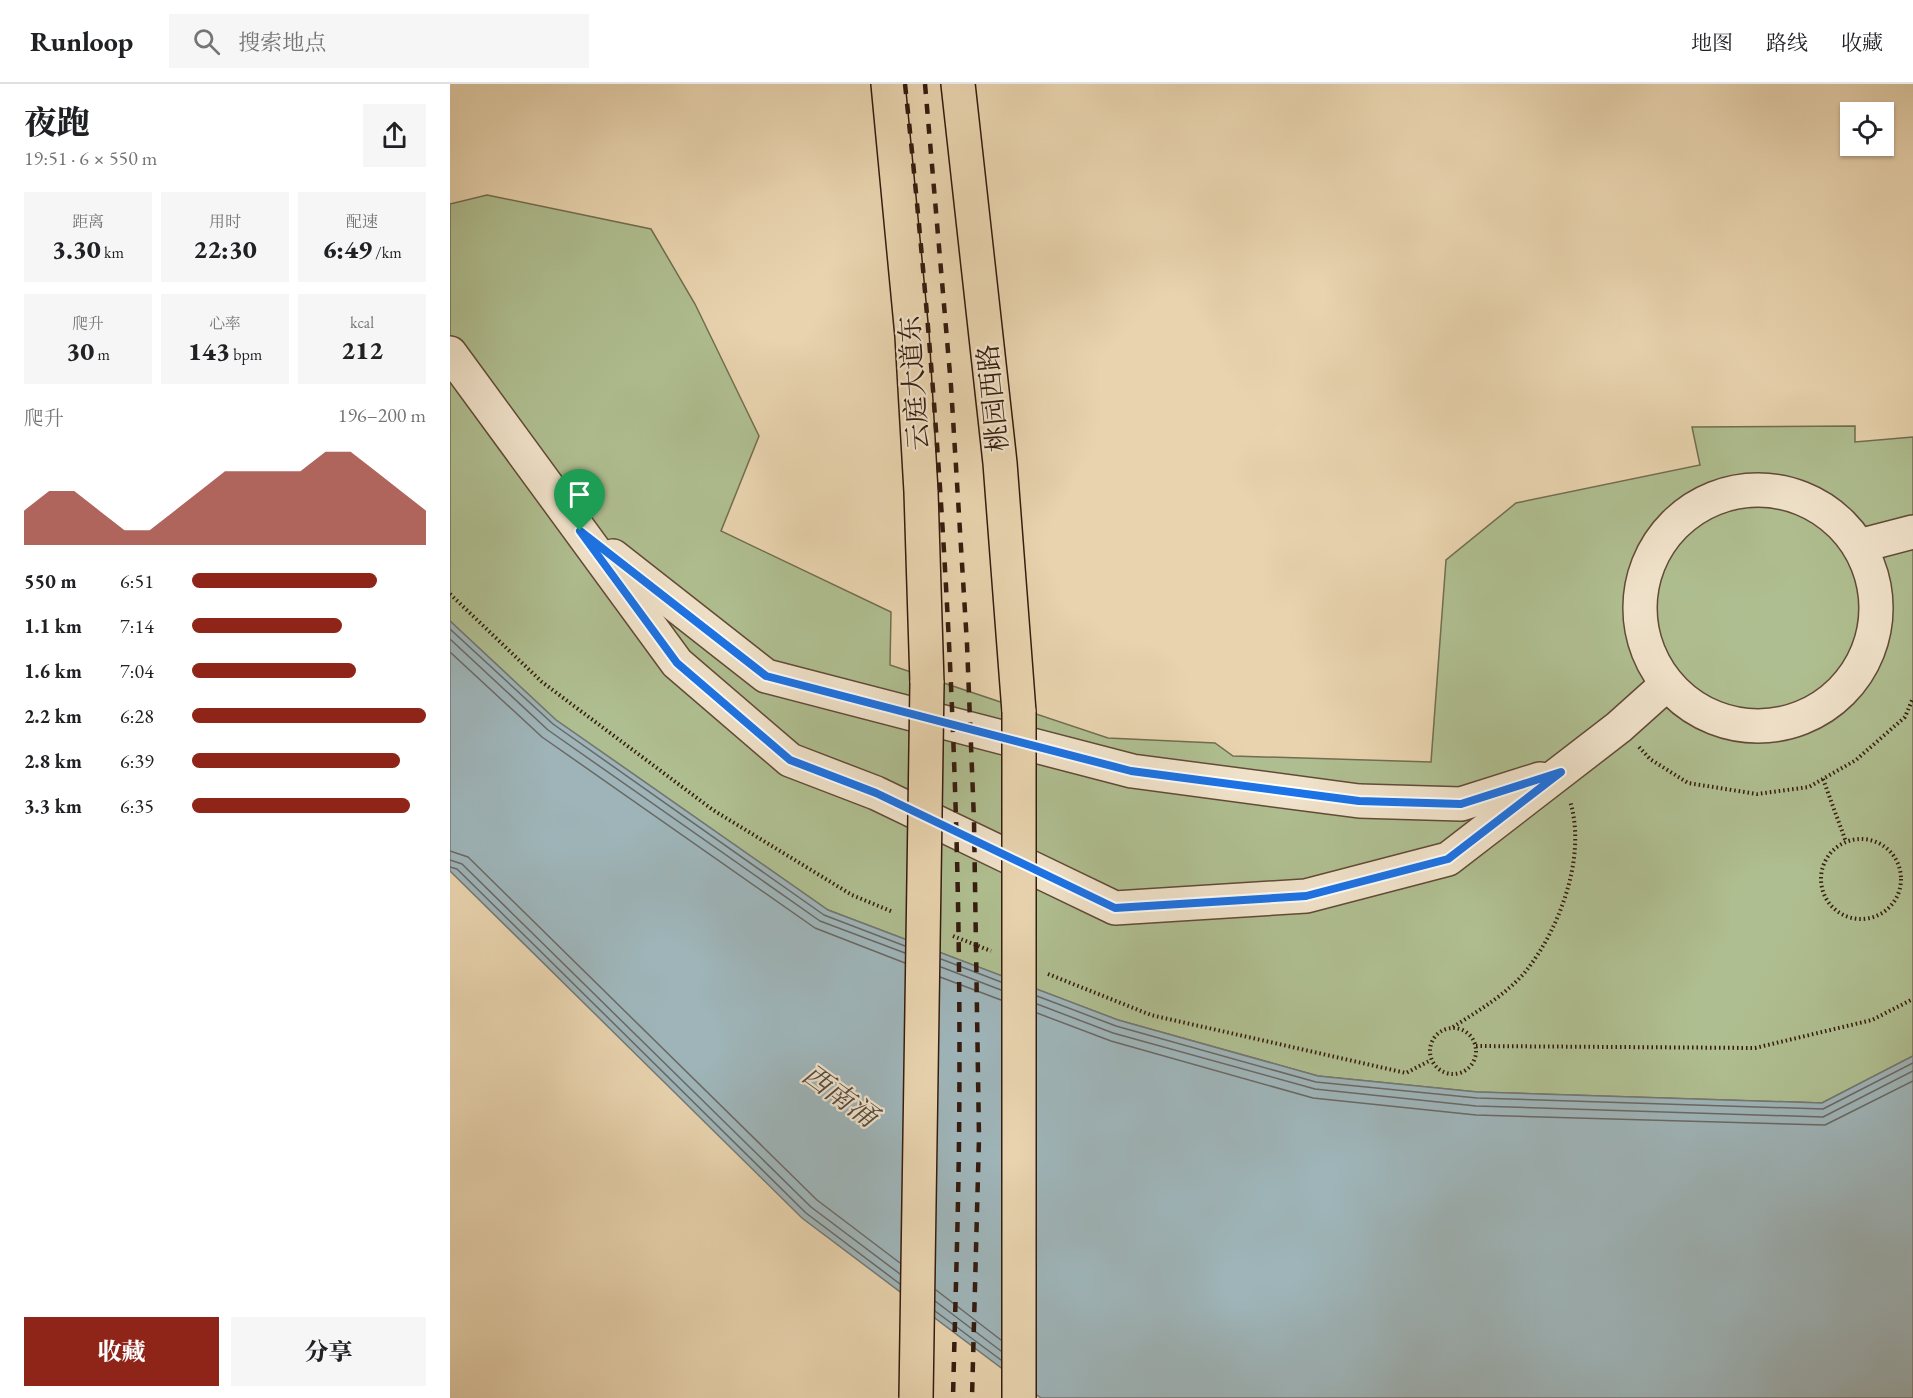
<!DOCTYPE html>
<html lang="zh">
<head>
<meta charset="utf-8">
<style>
  body { margin:0; font-family:"EB Garamond","Noto Serif SC",serif; background:#f6f6f6; color:#202124; height:100vh; display:flex; flex-direction:column; font-size:22px; white-space:nowrap }
  * { box-sizing:border-box; margin:0 }
  p { font-size:20px; color:#757577 }
  .icon { flex:none; width:33px; height:33px; fill:none; stroke:currentColor; stroke-width:2; stroke-linecap:round; stroke-linejoin:round }
  .map { position:relative; flex:1; overflow:hidden }
  .details { display:flex; flex-direction:column; background:#fff; width:450px }
  .details>* { flex:none }
  .buttons { position:absolute; left:1390px; top:18px; display:grid; gap:12px }
  .buttons a { display:grid; place-items:center; width:54px; height:54px; border-radius:0px; background:#fff; box-shadow:0 2px 4px #0004; font-size:30px }
  .pin { position:absolute; display:grid; place-items:center; width:51px; height:51px; color:#fff; margin:-62px -26px; border-radius:50% 50% 50% 0; rotate:-45deg; box-shadow:0 0 6px #0007 }
  .pin .icon { rotate:45deg }
  .round { display:grid; place-items:center; flex:none; width:63px; height:63px; border-radius:0px; background:#f6f6f6 }
  .summary { display:flex; align-items:center; justify-content:space-between; height:102px; padding:0 24px }
  h1 { font-size:33px; font-weight:800; line-height:45px }
  .metrics { display:grid; grid-template-columns:repeat(3,1fr); gap:9px; height:102px; padding:6px 24px }
  .metrics div { display:grid; align-content:center; border-radius:0px; background:#f6f6f6; text-align:center }
  .metrics b { font-size:26px; font-weight:800 }
  .metrics small { font-size:16px; font-weight:400 }
  .metrics p { font-size:16px }
  .chart { height:168px; padding:12px 24px }
  .chart p { display:flex; justify-content:space-between }
  .chart svg { width:100%; height:108px; margin-top:6px; fill:#8f2418; opacity:.7 }
  .cta { display:flex; gap:12px; margin-top:auto; padding:12px 24px }
  .cta a { flex:1; height:69px; border-radius:0px; background:#8f2418; color:#fff; font-size:24px; font-weight:800; line-height:69px; text-align:center }
  .cta a+a { background:#f6f6f6; color:#202124 }
  ul { padding:0 24px; list-style:none; font-size:20px }
  li { display:grid; grid-template-columns:96px 72px 1fr; align-items:center; height:45px }
  li i { height:15px; border-radius:8px; background:#8f2418 }
  header { display:flex; align-items:center; gap:36px; box-sizing:border-box; height:84px; padding:0 30px; background:#fff; border-bottom:2px solid #e0e0e0 }
  header strong { font-size:28px }
  nav { display:flex; gap:33px; margin-inline-start:auto; font-size:21px }
  .search { width:420px; height:54px; background:#f6f6f6; display:flex; align-items:center; gap:15px; box-sizing:border-box; padding:0 21px; border-radius:0px; color:#757577; font-size:22px }
  main { display:flex; flex:1; min-height:0 }
  .map>svg:first-child { display:block }
</style>
</head>
<body>
<header>
<strong>Runloop</strong>
<div class="search"><svg class="icon" aria-label="search" viewBox="0 0 24 24"><circle cx="10" cy="10" r="6"/><path d="M15 15l6 6"/></svg>搜索地点</div>
<nav><a>地图</a><a>路线</a><a>收藏</a></nav>
</header>
<main>
<section class="details">
<div class="summary"><div><h1>夜跑</h1><p>19:51 · 6 × 550 m</p></div><a class="round"><svg class="icon" aria-label="share" viewBox="0 0 24 24"><path d="M12 15V3M7 8l5-5 5 5M5 13v7h14v-7"/></svg></a></div>
<div class="metrics">
<div><p>距离</p><b>3.30<small> km</small></b></div>
<div><p>用时</p><b>22:30</b></div>
<div><p>配速</p><b>6:49<small> /km</small></b></div>
</div>
<div class="metrics">
<div><p>爬升</p><b>30<small> m</small></b></div>
<div><p>心率</p><b>143<small> bpm</small></b></div>
<div><p>kcal</p><b>212</b></div>
</div>
<div class="chart"><p><span>爬升</span>196–200 m</p>
<svg viewBox="0 0 160 44" preserveAspectRatio="none"><path d="M0 44V30L10 22L20 22L30 30L40 38L50 38L60 30L70 22L80 14L90 14L100 14L110 14L120 6L130 6L140 14L150 22L160 30V44z"/></svg>
</div>
<ul>
<li><b>550 m</b>6:51<i style="width:79%"></i></li>
<li><b>1.1 km</b>7:14<i style="width:64%"></i></li>
<li><b>1.6 km</b>7:04<i style="width:70%"></i></li>
<li><b>2.2 km</b>6:28<i style="width:100%"></i></li>
<li><b>2.8 km</b>6:39<i style="width:89%"></i></li>
<li><b>3.3 km</b>6:35<i style="width:93%"></i></li>
</ul>
<div class="cta"><a>收藏</a><a>分享</a></div>
</section>
<div class="map">
<svg width="1463" height="1314" viewBox="0 0 1463 1314">
  <rect width="100%" height="100%" fill="#e8d3ae"/>
  <filter id="stains"><feTurbulence type="fractalNoise" baseFrequency=".00333" numOctaves="4"/><feColorMatrix values="0 0 0 0 .2 0 0 0 0 .09 0 0 0 0 .02 0 0 0 .5 -.17"/></filter>
  <radialGradient id="worn" r=".72"><stop offset=".6" stop-color="#630" stop-opacity="0"/><stop offset="1" stop-color="#630" stop-opacity=".3"/></radialGradient>
  <polygon fill="#afbe90" stroke="#726d50" stroke-width="1.5" points="37,111 201,145 245,220 309,352 271,447 441,528 440,581 658,654 765,659 783,672 981,678 996,476 1066,419 1250,381 1242,343 1405,342 1405,358 1463,353 1463,972 1372,1019 1027,1008 868,992 668,936 378,826 106,636 0,537 0,120"/>
  <polygon fill="#9eb4b8" stroke="#747774" stroke-width="1.5" points="0,537 106,636 378,826 668,936 868,992 1027,1008 1372,1019 1463,972 1463,1314 591,1314 352,1134 0,787"/>
  <g fill="none" stroke-linecap="round" stroke-linejoin="round">
    <g stroke="#6a6864" stroke-width="1.5">
      <polyline points="0,545 103,640 374,831 455,862"/>
      <polyline points="0,555 98,646 370,837 455,869"/>
      <polyline points="0,568 92,653 365,844 455,879"/>
      <polyline points="0,767 18,773 367,1116 450,1179"/>
      <polyline points="0,776 12,780 361,1123 450,1190"/>
      <polyline points="0,783 7,785 356,1129 450,1200"/>
      <polyline points="491,875 551,898"/>
      <polyline points="491,883 551,906"/>
      <polyline points="490,893 551,916"/>
      <polyline points="587,912 666,942 866,998 1027,1014 1373,1025 1463,979"/>
      <polyline points="587,920 663,949 865,1005 1026,1022 1373,1033 1463,987"/>
      <polyline points="587,929 661,957 863,1014 1026,1031 1375,1041 1463,997"/>
      <polyline points="486,1206 551,1256"/>
      <polyline points="485,1217 551,1267"/>
      <polyline points="485,1227 551,1276"/>
    </g>
    <g stroke="#624a37" stroke-width="36">
      <g id="minor">
        <polyline points="0,269 227,579 340,676 426,709 665,824 856,812 998,775 1169,643 1217,600"/>
        <circle cx="1308" cy="524" r="118"/>
        <polyline points="1409,462 1463,448"/>
        <polyline points="163,472 316,592 682,687 909,717 1011,720 1090,695"/>
      </g>
    </g>
    <g stroke="#351c0f" stroke-width="36">
      <g id="major">
        <polyline points="438,0 462,252 471,408 477,599"/>
        <polyline points="508,0 550,379 569,628"/>
      </g>
    </g>
    <g stroke="#351c0f" stroke-width="4" stroke-dasharray="1.5 3" stroke-linecap="butt">
      <polyline points="0,510 92,598 263,726 402,811 443,828"/>
      <polyline points="1189,663 1200,675 1238,699 1307,710 1359,703 1406,676 1455,633 1463,614"/>
      <polyline points="1373,695 1396,758"/>
      <circle cx="1411" cy="795" r="40"/>
      <polyline points="503,852 541,867"/>
      <polyline points="598,890 701,931 956,989 981,976"/>
      <path d="M1003,943C1028,927 1057,910 1076,887C1110,844 1137,772 1120,717"/>
      <circle cx="1003" cy="967" r="23"/>
      <polyline points="1026,962 1305,964 1422,936 1463,915"/>
    </g>
    <use href="#minor" stroke="#f0e2ca" stroke-width="33"/>
    <use href="#major" stroke="#e8d3ae" stroke-width="33"/>
    <g stroke="#351c0f" stroke-width="4.5" stroke-dasharray="10 10" stroke-linecap="butt">
      <path d="M455,0C492,348 513,707 509,1056C508,1142 505,1228 503,1314"/>
      <polyline points="475,0 501,302 517,560 524,737 529,1054 522,1314"/>
    </g>
    <g stroke="#351c0f" stroke-width="36" stroke-linecap="butt">
      <g id="major-bridge">
        <polyline points="569,628 569,1314"/>
        <polyline points="466,1314 477,599"/>
      </g>
    </g>
    <use href="#major-bridge" stroke="#e8d3ae" stroke-width="33"/>
  </g>
  <g fill="none" stroke-linecap="round" stroke-linejoin="round">
    <g stroke="#fff" stroke-width="12">
      <polygon id="route" points="130,447 316,592 681,687 909,717 1011,720 1111,688 998,775 856,812 665,824 426,709 340,676 227,579"/>
    </g>
    <use href="#route" stroke="#1a73e8" stroke-width="8"/>
  </g>
  <g text-anchor="middle" stroke-width="4.5" stroke-linejoin="round" paint-order="stroke">
    <g font-size="27" fill="#351c0f" stroke="#f0e2ca">
      <text transform="translate(464 299) rotate(-94)" y="9">云庭大道东</text>
      <text transform="translate(543 314) rotate(-96)" y="9">桃园西路</text>
    </g>
    <g font-size="28" font-style="italic" fill="#544a42" stroke="#f0e2ca">
      <text transform="translate(390 1011) rotate(36)" y="10">西南涌</text>
    </g>
  </g>
  <rect width="100%" height="100%" filter="url(#stains)"/>
  <rect width="100%" height="100%" fill="url(#worn)"/>
</svg>
<div class="buttons">
<a><svg class="icon" aria-label="locate" viewBox="0 0 24 24"><circle cx="12" cy="12" r="6"/><path d="M12 2v4M12 18v4M2 12h4M18 12h4"/></svg></a>
</div>
<div class="pin" style="left:130px;top:447px;background:#1e9e55"><svg class="icon" aria-label="arrive" viewBox="0 0 24 24"><path d="M6 21V4h12l-3 4 3 4H6"/></svg></div>
</div>
</main>
</body>
</html>
